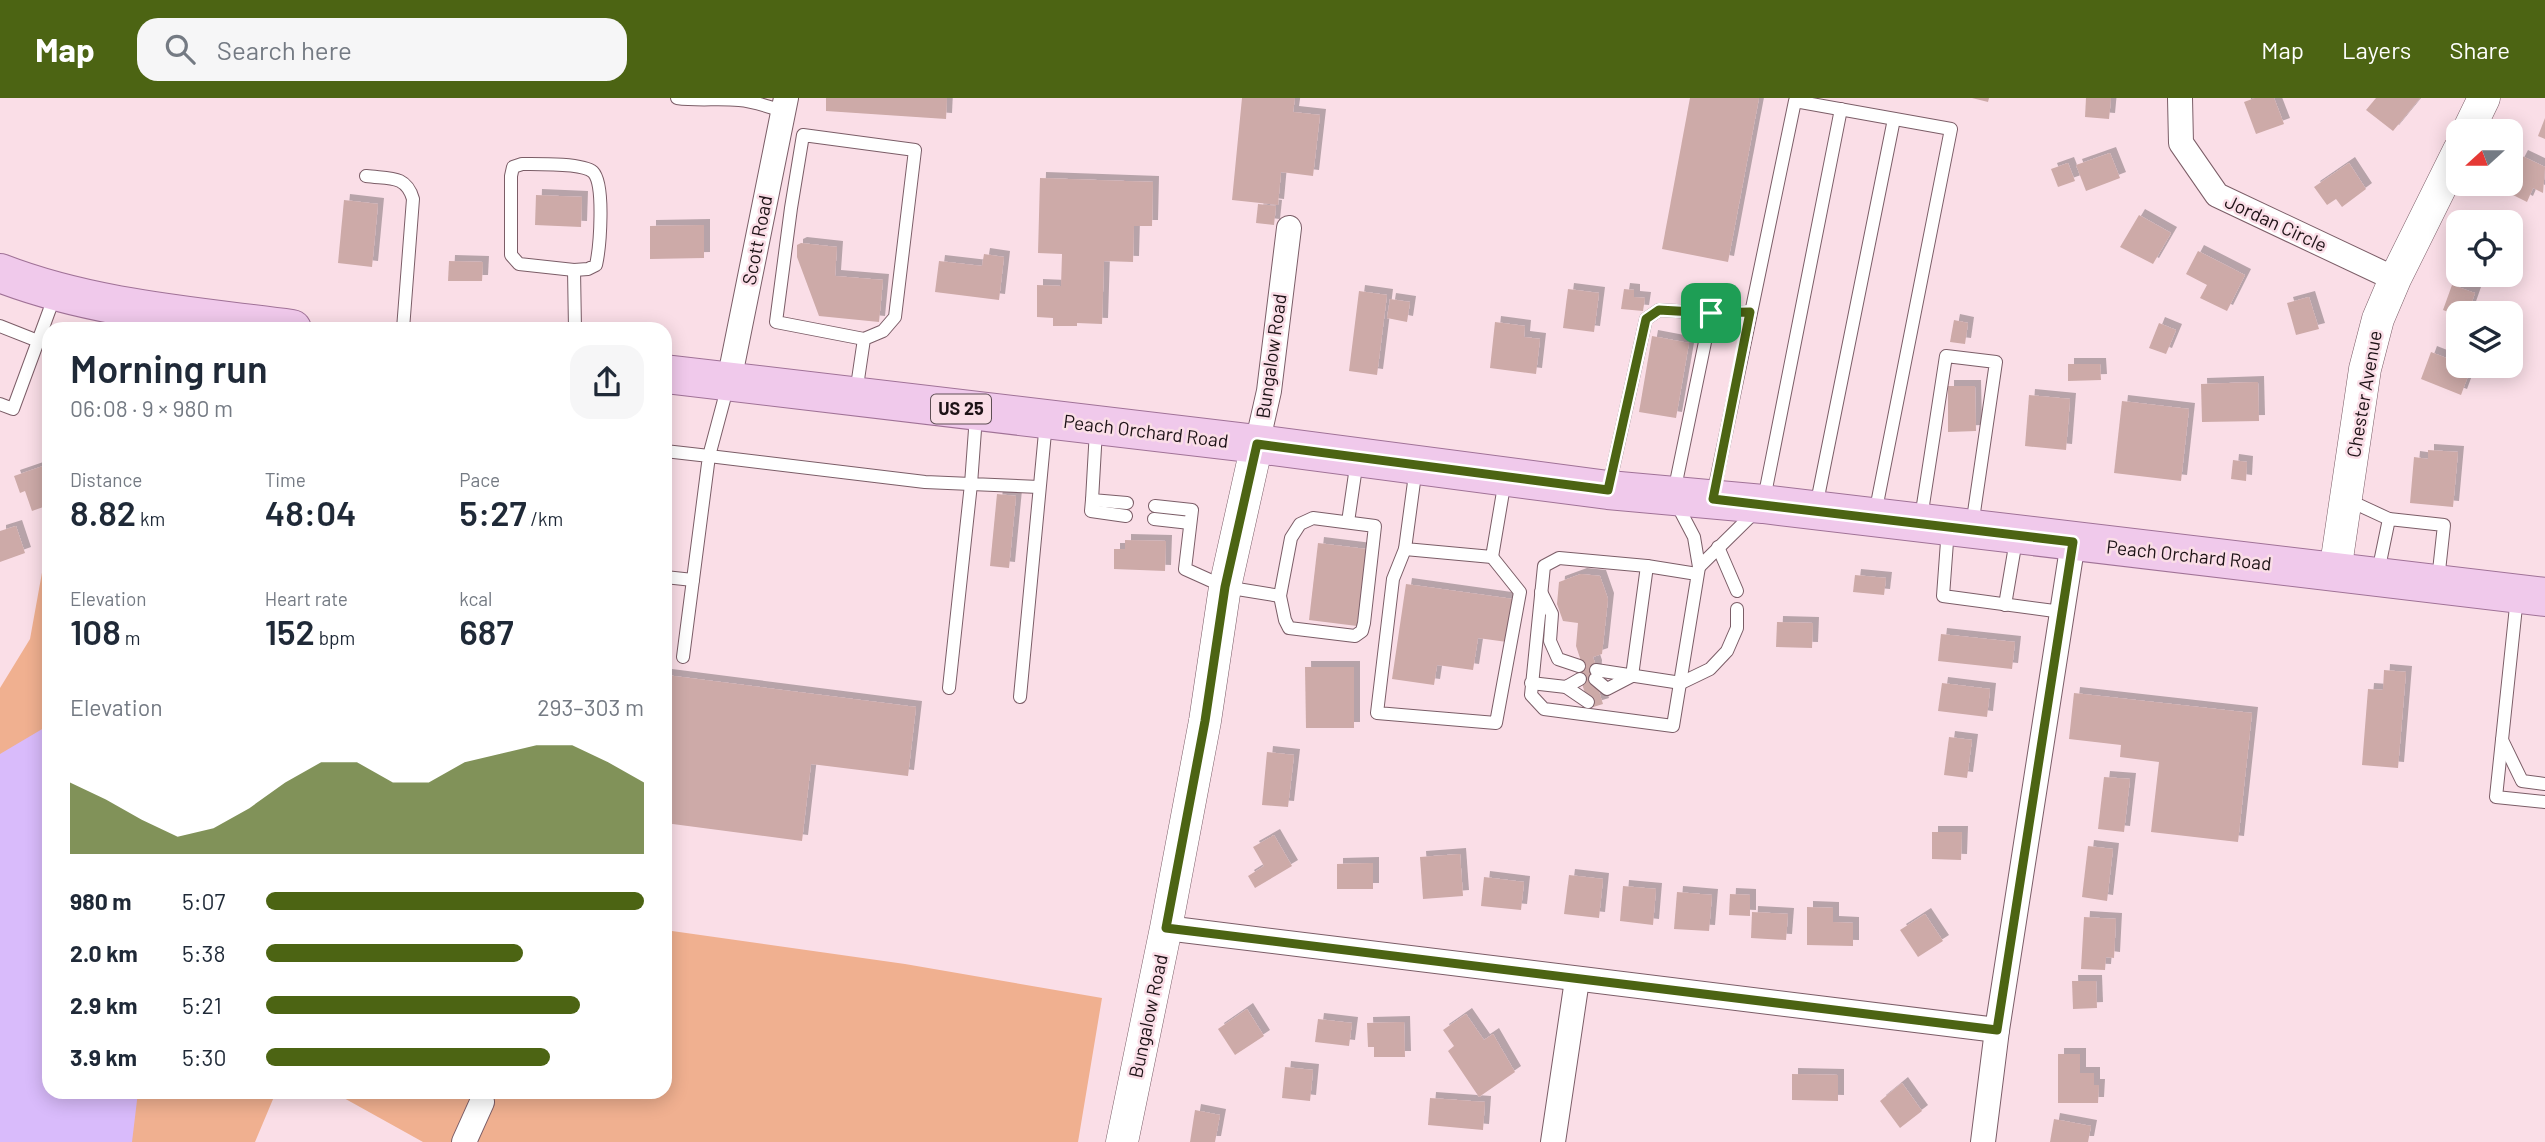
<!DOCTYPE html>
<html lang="en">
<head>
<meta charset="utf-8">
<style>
  body { margin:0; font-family:Barlow,sans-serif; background:#f6f6f7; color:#1f2937; height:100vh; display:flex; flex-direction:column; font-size:26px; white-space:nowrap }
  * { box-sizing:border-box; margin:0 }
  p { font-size:23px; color:#747a83 }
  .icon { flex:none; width:38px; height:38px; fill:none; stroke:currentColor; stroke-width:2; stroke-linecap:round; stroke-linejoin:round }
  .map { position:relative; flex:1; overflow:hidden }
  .details { position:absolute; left:42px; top:224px; width:630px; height:777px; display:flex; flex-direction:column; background:#fff; border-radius:21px; box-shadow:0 4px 18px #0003 }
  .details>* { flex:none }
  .needle { width:46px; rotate:249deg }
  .buttons { position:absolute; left:2446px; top:21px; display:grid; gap:14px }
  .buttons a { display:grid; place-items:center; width:77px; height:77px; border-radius:14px; background:#fff; box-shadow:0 4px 18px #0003; font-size:35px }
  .pin { position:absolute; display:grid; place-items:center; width:60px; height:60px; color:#fff; margin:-30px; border-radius:14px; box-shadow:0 4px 10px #0006 }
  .round { display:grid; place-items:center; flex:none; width:74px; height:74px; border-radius:21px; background:#f6f6f7 }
  .head { display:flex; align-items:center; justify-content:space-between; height:119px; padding:0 28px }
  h1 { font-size:38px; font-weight:600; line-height:52px }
  .stats { display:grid; grid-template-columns:repeat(3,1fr); gap:10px; height:119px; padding:7px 28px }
  .stats div { display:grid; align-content:center }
  .stats b { font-size:35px; font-weight:600 }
  .stats small { font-size:19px; font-weight:400 }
  .stats p { font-size:19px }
  .chart { height:196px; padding:14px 28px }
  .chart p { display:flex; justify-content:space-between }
  .chart svg { width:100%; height:126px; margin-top:7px; fill:#4c6413; opacity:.7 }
  ul { padding:0 28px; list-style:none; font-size:23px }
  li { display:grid; grid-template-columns:112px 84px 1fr; align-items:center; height:52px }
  li i { height:18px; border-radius:9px; background:#4c6413 }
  header { display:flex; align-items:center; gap:42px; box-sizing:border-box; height:98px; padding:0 35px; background:#4c6413; color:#fff }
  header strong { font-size:33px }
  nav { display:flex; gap:38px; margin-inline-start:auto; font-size:24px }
  .search { width:490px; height:63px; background:#f6f6f7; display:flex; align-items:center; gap:18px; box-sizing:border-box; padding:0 24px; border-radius:21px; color:#747a83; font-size:26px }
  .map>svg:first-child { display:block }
</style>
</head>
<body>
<header>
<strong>Map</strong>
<div class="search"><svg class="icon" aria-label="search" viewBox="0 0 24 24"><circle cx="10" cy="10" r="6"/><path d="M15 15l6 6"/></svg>Search here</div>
<nav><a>Map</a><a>Layers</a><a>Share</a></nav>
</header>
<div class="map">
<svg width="2545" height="1044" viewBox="0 0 2545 1044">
  <defs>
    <filter id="shadow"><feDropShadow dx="6" dy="-6" stdDeviation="0" flood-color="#0004"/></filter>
  </defs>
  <rect width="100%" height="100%" fill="#fadee7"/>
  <g fill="#f0b090">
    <polygon points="49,465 49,994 276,994 255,1044 0,1044 0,590 30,541 43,469"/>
    <polygon points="665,832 905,866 1102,900 1078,1044 423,1044 333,994 665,994"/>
  </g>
  <polygon fill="#d9bbfb" points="49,627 49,994 138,994 132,1044 0,1044 0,656"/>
  <g fill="#cdaaa8" filter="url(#shadow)">
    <polygon points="826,0 947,0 946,21 826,13"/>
    <polygon points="1242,0 1295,0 1293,14 1320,17 1313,78 1281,74 1278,107 1232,102"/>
    <polygon points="1690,0 1759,0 1728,164 1662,151"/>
    <polygon points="1972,0 1989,0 1988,4"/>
    <polygon points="2086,0 2111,0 2109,21 2085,19"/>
    <polygon points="2255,0 2274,0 2284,26 2256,36 2244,4"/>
    <polygon points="2376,0 2420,0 2393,33 2366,12"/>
    <polygon points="2545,20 2545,41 2538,38"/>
    <polygon points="2110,55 2120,80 2086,93 2076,67"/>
    <polygon points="2522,58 2545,69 2543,95 2533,90 2527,104 2505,93 2508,86 2511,86 2511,79"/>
    <polygon points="2068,65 2075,83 2058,89 2051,71"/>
    <polygon points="2349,65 2366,91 2342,109 2336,101 2327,107 2314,89"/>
    <polygon points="1040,80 1153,84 1152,128 1134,128 1133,164 1104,163 1102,226 1077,225 1077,228 1053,228 1053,220 1037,219 1037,187 1061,188 1062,156 1038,155"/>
    <polygon points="536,97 582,99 581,129 535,127"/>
    <polygon points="344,102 378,106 372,169 338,165"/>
    <polygon points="1258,106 1276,108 1274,127 1256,125"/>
    <polygon points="2139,117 2171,135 2153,166 2120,149"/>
    <polygon points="704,127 704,160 650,161 650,128"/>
    <polygon points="801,145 837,149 835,178 883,182 879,224 819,218 797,159 797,147"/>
    <polygon points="2198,153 2245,177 2227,213 2200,200 2207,187 2186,176"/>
    <polygon points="984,156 1004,159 999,202 935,194 939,163 982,168"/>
    <polygon points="449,163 483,164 482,183 448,183"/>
    <polygon points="2452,187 2475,195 2468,215 2459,215 2459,218 2443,212"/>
    <polygon points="1568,191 1599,195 1594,234 1563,230"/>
    <polygon points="1624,191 1634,192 1634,199 1645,200 1643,213 1621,211"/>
    <polygon points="1359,193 1387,197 1377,277 1349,273"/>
    <polygon points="2309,199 2319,231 2296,237 2287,205"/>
    <polygon points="1390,201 1410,204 1407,224 1387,220"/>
    <polygon points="1954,222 1968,225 1965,246 1950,244"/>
    <polygon points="1495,224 1525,228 1524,239 1540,241 1536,276 1490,270"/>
    <polygon points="2159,225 2176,232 2166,256 2149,250"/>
    <polygon points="1652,238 1689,245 1676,320 1639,314"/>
    <polygon points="2431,254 2459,265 2459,268 2471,270 2461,297 2421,281"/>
    <polygon points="2068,266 2100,266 2101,282 2068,283"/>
    <polygon points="2258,284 2259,323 2202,324 2201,286"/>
    <polygon points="1948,288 1975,288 1976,333 1948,334"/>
    <polygon points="2029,297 2070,301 2066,352 2025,348"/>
    <polygon points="2122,303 2189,311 2181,383 2114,375"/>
    <polygon points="2428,352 2458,354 2453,409 2410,405 2414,359 2428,361"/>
    <polygon points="2233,362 2247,364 2246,383 2231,381"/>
    <polygon points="49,366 49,407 32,413 25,393 20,395 14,378"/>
    <polygon points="997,396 1016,398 1009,470 990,468"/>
    <polygon points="16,428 25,455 0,464 0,433"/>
    <polygon points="1125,442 1166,443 1165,473 1114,471 1114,451 1125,451"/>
    <polygon points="1318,445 1366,451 1357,528 1309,522"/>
    <polygon points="1581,476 1600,478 1608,501 1602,556 1593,559 1596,568 1595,581 1603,606 1590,610 1579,577 1580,560 1576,548 1578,525 1563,523 1557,506 1559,484"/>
    <polygon points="1855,477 1886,480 1884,497 1853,494"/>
    <polygon points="1406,486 1513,501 1507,544 1478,540 1473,572 1437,567 1434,587 1392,581"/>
    <polygon points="1777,524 1813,525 1812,550 1776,549"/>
    <polygon points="1941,536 2015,544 2012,571 1938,563"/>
    <polygon points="1305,569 1354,569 1354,630 1306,630"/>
    <polygon points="2384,572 2406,574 2398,670 2362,667 2368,591 2383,592"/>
    <polygon points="666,577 916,609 908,678 811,666 802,743 665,725"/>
    <polygon points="1942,585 1990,591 1987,619 1938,613"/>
    <polygon points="2074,595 2252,615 2238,744 2151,734 2159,664 2120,659 2121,647 2069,641"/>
    <polygon points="1949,639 1972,642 1967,680 1944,677"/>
    <polygon points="1267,654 1294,657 1288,709 1262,707"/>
    <polygon points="2104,679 2130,681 2124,734 2098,731"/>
    <polygon points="1932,734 1962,734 1961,762 1932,761"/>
    <polygon points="1274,737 1292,768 1255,790 1248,778 1264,768 1253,749"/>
    <polygon points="2088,748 2113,751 2107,803 2082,799"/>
    <polygon points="1460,756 1463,798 1423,801 1420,759"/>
    <polygon points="1373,765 1373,791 1337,791 1337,766"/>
    <polygon points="1569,777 1603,781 1599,820 1564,816"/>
    <polygon points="1484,779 1524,784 1521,812 1481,808"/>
    <polygon points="1623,788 1656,791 1653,827 1620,823"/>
    <polygon points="1677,794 1712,797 1709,833 1674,831"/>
    <polygon points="1730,796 1750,797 1750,818 1729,817"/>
    <polygon points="1807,809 1833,810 1833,824 1853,825 1853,848 1807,847"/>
    <polygon points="1752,814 1788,816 1786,842 1751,840"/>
    <polygon points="1925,816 1943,843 1918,859 1900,832"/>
    <polygon points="2084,819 2116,821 2114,860 2106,859 2105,872 2081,871"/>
    <polygon points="2072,883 2096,883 2097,910 2073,911"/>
    <polygon points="1247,911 1264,938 1235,957 1218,931"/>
    <polygon points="1466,916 1484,942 1493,936 1515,974 1479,999 1448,953 1454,948 1443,932"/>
    <polygon points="1318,921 1352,925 1349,948 1315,944"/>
    <polygon points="1404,924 1405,959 1374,959 1374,949 1368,949 1367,925"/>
    <polygon points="2058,956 2080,956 2080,975 2094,975 2094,987 2099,987 2098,1005 2058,1005"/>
    <polygon points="1285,969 1313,972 1310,1003 1282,1000"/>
    <polygon points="1792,976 1838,977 1838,1003 1792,1002"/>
    <polygon points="1902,985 1922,1013 1900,1030 1880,1003"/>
    <polygon points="1430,1000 1485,1004 1483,1032 1428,1027"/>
    <polygon points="1195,1012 1220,1017 1215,1044 1190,1044"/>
    <polygon points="2054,1021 2091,1028 2088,1044 2050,1044"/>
  </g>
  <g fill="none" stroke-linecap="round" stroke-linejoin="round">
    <g stroke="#7b5d67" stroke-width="14">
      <g id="service">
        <path d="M677,0C698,3 718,0 739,2C754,3 769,9 783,13"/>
        <path d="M522,66C536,66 583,65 593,74C605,86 600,149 596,167L588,171L574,172L519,166L511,157V78L513,69Z"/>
        <path d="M366,78C388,81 406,76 413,101L403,231"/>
        <polyline points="574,172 575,231"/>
        <polyline points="1711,215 1750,214"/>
        <polyline points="0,228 38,243"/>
        <polyline points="728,287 709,358 925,384 971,386 949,590"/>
        <polyline points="856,295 864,241 776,224 791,110 803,37 915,52 895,219 883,233 864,241"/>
        <polyline points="0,306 13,311 55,197"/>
        <polyline points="976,318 971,386 1039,389"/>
        <polyline points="1096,332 1092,402 1127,405"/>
        <polyline points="665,353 709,358 683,559"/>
        <polyline points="1416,369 1405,451 1492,459 1505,382"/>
        <polyline points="1609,388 1646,221 1659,212 1711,215 1673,399 1694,439 1699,469 1673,628 1544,611 1531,597 1544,468 1559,460 1647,468 1697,476"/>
        <polyline points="1713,398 1795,3 1951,31 1875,416"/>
        <polyline points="1092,402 1091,413 1126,418"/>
        <polyline points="2348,402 2389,421"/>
        <polyline points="1155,408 1192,412 1185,471 1225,489 1280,498"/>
        <polyline points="1816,409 1894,21"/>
        <polygon points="1313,420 1375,428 1364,525 1362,533 1355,538 1289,530 1285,522 1280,498 1291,440 1300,426"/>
        <polyline points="1921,420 1946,258 1996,264 1972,428"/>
        <polyline points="1154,421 1190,425"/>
        <polyline points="1348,424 1357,362"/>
        <polyline points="1948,430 1943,498 2062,514"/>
        <polyline points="1718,449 1737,493"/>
        <polyline points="1405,451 1393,481 1377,615 1496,625 1520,494 1492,459"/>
        <polyline points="1699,469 1763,406 1841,11"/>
        <polyline points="2378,474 2389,421 2444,427 2438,482"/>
        <polyline points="665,479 693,482"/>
        <polyline points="1541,494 1552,516 1550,543 1558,561 1579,568"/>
        <polyline points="2517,499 2496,699 2545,704"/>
        <polyline points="2005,507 2016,442"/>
        <polyline points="1596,572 1681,585 1710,571 1727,553 1737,530 1737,511"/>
        <polyline points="1632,578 1647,468"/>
        <polyline points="1595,581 1607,591 1632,578"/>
        <polyline points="1531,585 1566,589 1580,581"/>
        <polyline points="1566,589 1588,604"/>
        <polyline points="1020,599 1046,324"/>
        <polyline points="2502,642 2522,683 2545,686"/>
      </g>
    </g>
    <g stroke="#7b5d67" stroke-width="26">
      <g id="minor">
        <polyline points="2180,0 2181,45 2217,97 2395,181"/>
        <polyline points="729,283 786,0"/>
        <polyline points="1257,346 1269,293 1289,130"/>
        <polyline points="1166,830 1997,932"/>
        <polyline points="464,1044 482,1004"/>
        <polyline points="1553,1044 1577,882"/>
        <polyline points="1983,1044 1997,932 2073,444"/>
      </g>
    </g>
    <g stroke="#7b5d67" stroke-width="33">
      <g id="tertiary">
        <polyline points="2468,33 2484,0"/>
        <polyline points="2335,474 2365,271 2378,221 2395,181 2459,52"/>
        <polyline points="1122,1044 1166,830 1205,623 1225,489 1257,346"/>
      </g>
    </g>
    <g stroke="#a07297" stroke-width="40">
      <g id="primary">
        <path d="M0,175C93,211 194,218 292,231"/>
        <polyline points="665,276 1257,346 1608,392 1763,406 2545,499"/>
      </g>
    </g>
    <use href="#service" stroke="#fff" stroke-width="12"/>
    <use href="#minor" stroke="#fff" stroke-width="24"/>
    <use href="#tertiary" stroke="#fff" stroke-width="32"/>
    <use href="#primary" stroke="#f0c9eb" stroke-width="38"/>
  </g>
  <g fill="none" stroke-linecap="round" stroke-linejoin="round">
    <g stroke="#fff" stroke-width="14">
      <polygon id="route" points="1659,212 1711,215 1750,214 1713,401 2073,444 1997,932 1166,830 1205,623 1225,489 1257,346 1608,392 1646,221"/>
    </g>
    <use href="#route" stroke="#4c6413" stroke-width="9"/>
  </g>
  <g text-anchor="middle" stroke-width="5" stroke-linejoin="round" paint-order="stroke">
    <rect fill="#fadee7" stroke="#5f4f55" stroke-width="2" x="931" y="296.5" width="60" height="29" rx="5"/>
    <g font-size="18" font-weight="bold" fill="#1d1216">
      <text x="961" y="317">US 25</text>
    </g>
    <g font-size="19" fill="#1d1216" stroke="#fadee7">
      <text transform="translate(2276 125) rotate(25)" y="7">Jordan Circle</text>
      <text transform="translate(757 142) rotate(-79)" y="7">Scott Road</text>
      <text transform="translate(1271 258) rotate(-82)" y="7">Bungalow Road</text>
      <text transform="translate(2364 296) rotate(-80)" y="7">Chester Avenue</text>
      <text transform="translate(1146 333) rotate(7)" y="7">Peach Orchard Road</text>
      <text transform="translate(2189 457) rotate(6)" y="7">Peach Orchard Road</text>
      <text transform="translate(1148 918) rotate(-78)" y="7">Bungalow Road</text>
    </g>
  </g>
</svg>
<div class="buttons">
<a><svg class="needle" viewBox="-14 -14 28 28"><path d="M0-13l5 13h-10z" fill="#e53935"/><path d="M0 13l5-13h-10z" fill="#747a83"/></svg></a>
<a><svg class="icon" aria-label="locate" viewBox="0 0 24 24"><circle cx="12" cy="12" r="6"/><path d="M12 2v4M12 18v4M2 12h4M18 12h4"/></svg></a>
<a><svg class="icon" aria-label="layers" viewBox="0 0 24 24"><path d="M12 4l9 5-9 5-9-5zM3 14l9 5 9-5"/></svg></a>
</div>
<div class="pin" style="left:1711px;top:215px;background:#1e9e55"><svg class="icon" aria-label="arrive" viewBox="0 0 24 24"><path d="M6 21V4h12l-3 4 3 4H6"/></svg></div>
<section class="details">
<div class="head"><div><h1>Morning run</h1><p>06:08 · 9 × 980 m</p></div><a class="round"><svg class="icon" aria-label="share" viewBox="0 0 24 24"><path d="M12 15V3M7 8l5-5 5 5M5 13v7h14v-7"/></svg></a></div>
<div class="stats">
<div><p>Distance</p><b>8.82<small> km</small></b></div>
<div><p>Time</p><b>48:04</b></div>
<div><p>Pace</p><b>5:27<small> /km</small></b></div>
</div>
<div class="stats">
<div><p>Elevation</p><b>108<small> m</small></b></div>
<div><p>Heart rate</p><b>152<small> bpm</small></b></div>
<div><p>kcal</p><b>687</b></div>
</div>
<div class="chart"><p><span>Elevation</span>293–303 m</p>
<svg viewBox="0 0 160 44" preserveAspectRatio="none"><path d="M0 44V19L10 25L20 32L30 38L40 35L50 28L60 19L70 12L80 12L90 19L100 19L110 12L120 9L130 6L140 6L150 12L160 19V44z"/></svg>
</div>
<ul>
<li><b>980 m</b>5:07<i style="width:100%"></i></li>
<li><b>2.0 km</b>5:38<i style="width:68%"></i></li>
<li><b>2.9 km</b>5:21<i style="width:83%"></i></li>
<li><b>3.9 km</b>5:30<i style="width:75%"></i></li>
</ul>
</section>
</div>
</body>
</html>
